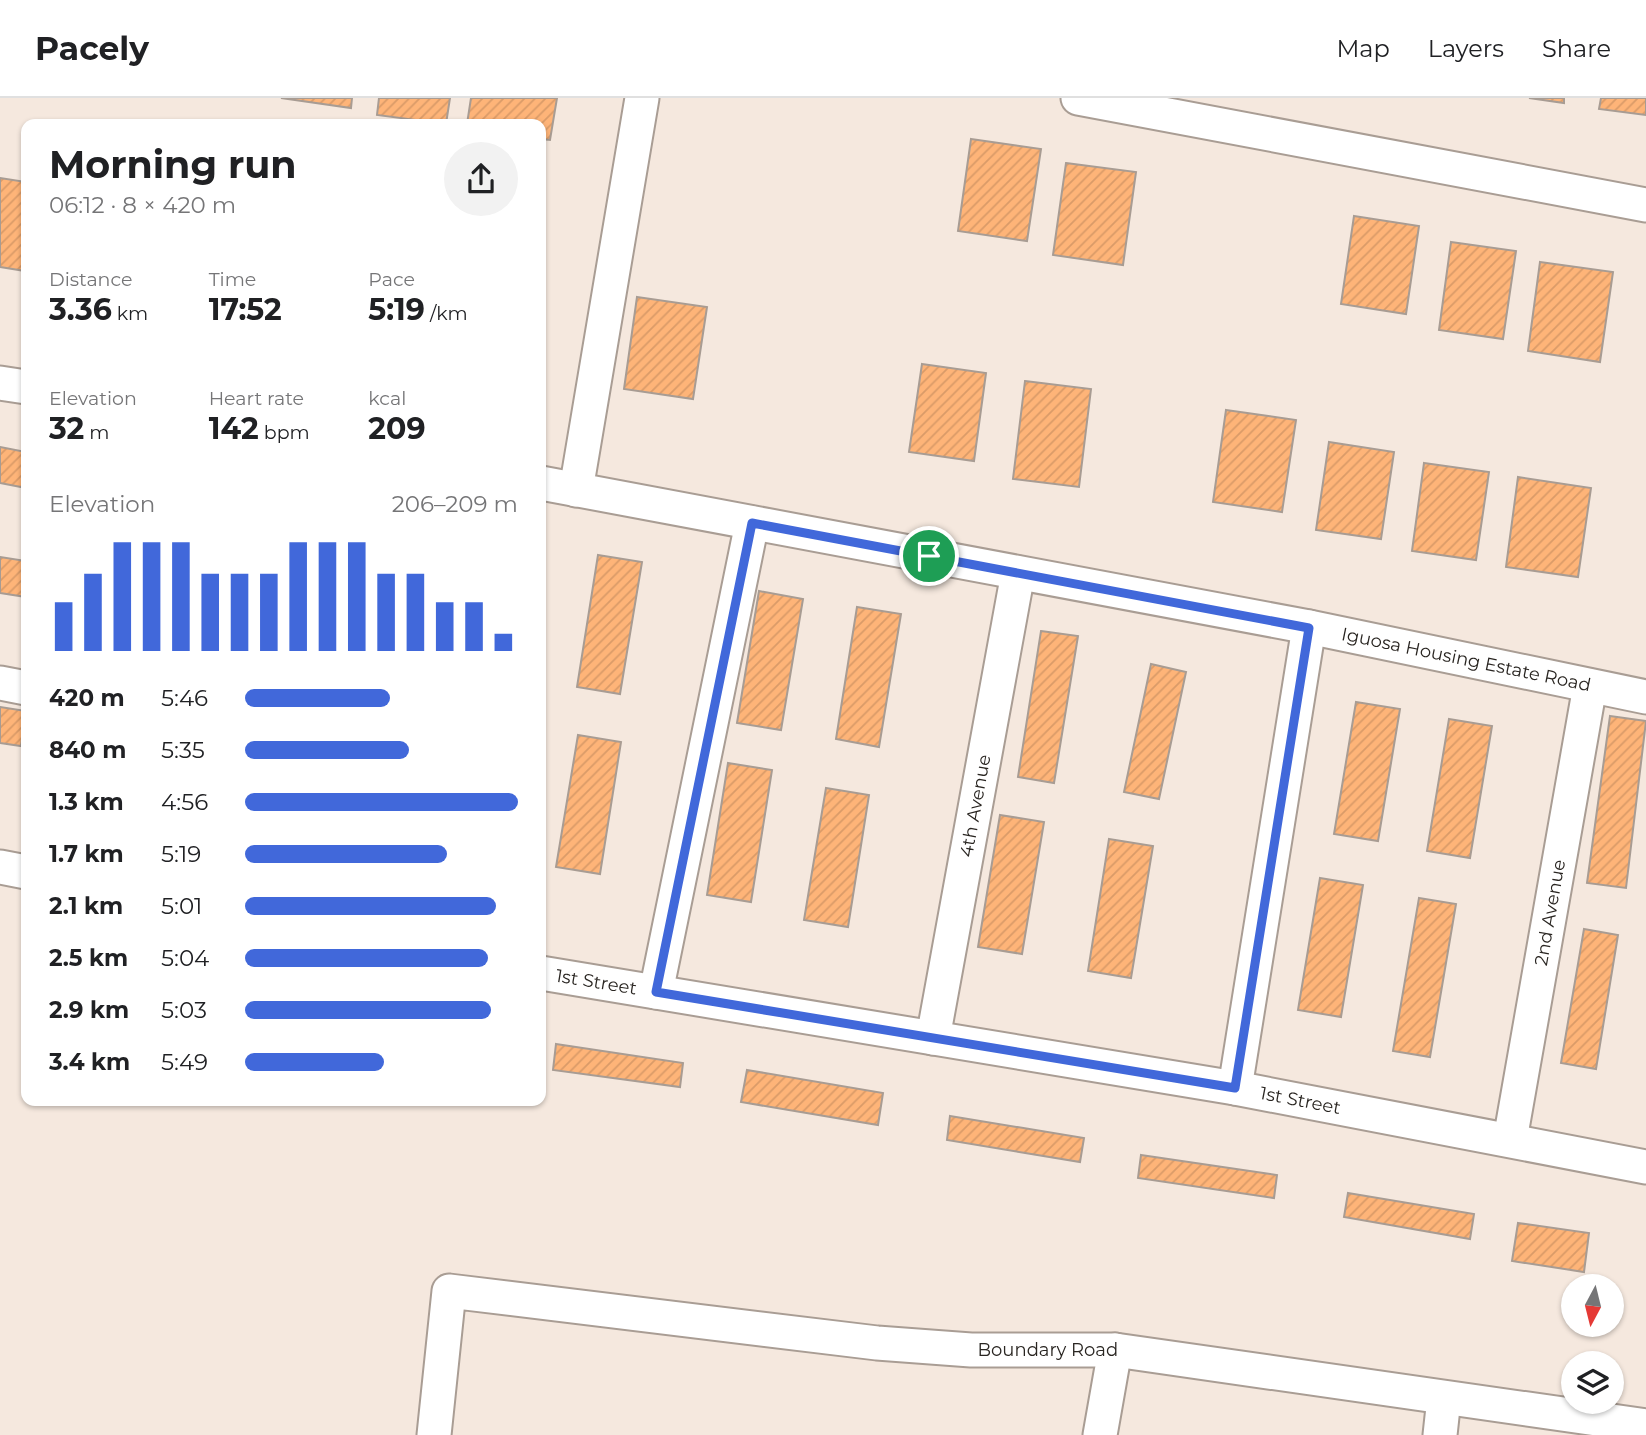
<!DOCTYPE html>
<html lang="en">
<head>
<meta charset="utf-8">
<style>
  body { margin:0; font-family:Montserrat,sans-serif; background:#f2f2f2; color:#202124; height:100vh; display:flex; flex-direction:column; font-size:26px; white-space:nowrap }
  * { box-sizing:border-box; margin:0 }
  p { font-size:23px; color:#757577 }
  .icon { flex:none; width:38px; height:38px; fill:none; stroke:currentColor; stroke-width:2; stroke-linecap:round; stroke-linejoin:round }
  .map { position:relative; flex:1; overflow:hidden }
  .drawer { position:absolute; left:21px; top:21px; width:525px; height:987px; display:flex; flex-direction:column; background:#fff; border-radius:14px; box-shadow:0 2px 5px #0004 }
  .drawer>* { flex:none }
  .needle { width:46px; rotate:187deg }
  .buttons { position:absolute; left:1561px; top:1176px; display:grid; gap:14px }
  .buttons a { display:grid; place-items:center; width:63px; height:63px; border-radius:50%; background:#fff; box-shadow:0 2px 5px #0004; font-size:35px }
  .pin { position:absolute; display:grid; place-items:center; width:60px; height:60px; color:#fff; margin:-30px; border:4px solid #fff; border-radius:50%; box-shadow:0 2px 7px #0007 }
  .round { display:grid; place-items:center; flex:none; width:74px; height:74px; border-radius:37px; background:#f2f2f2 }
  .headline { display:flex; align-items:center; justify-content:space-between; height:119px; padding:0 28px }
  h1 { font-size:38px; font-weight:700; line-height:52px }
  .figures { display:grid; grid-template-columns:repeat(3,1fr); gap:10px; height:119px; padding:7px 28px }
  .figures div { display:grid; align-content:center }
  .figures b { font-size:30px; font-weight:700 }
  .figures small { font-size:19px; font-weight:400 }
  .figures p { font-size:19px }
  .chart { height:196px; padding:14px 28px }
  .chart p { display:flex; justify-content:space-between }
  .chart svg { width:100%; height:126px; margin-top:7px; stroke:#4168da; stroke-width:6 }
  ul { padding:0 28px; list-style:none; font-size:23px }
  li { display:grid; grid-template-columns:112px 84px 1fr; align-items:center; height:52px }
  li i { height:18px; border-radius:9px; background:#4168da }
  header { display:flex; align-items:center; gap:42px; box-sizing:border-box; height:98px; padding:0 35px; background:#fff; border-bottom:2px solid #e0e0e0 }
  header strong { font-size:33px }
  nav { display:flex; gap:38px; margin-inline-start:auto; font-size:24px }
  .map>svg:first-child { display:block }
</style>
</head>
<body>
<header>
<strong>Pacely</strong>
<nav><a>Map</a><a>Layers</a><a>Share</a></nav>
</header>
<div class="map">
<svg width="1646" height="1337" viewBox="0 0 1646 1337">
  <defs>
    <pattern id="building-hatch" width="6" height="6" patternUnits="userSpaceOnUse" patternTransform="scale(1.75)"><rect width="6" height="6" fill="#feb478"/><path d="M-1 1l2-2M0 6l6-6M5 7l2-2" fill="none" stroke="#da9b68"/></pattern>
  </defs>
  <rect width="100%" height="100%" fill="#f5e8de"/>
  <g fill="url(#building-hatch)" stroke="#a89c93" stroke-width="2">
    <polygon points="281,0 352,0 351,10"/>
    <polygon points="379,0 450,0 446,26 377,17"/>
    <polygon points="471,0 557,0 550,42 541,41 541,26 467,26"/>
    <polygon points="1529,0 1564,0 1564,5"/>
    <polygon points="1601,0 1646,0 1646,17 1599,11"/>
    <polygon points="971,41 1041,51 1027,143 958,133"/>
    <polygon points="1066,65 1136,74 1123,167 1053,157"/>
    <polygon points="0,80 26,84 25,173 0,169"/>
    <polygon points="1354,118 1419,128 1406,216 1341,206"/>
    <polygon points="1451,144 1516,153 1503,241 1439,232"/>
    <polygon points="1540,164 1613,174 1600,264 1528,253"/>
    <polygon points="637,199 707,209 693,301 624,291"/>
    <polygon points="922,266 986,275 974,363 909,354"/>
    <polygon points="1025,283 1091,291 1079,389 1013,381"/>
    <polygon points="1226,312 1296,322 1282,414 1213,404"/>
    <polygon points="1329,344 1394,354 1381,441 1316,432"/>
    <polygon points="0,349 26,354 26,390 0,385"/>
    <polygon points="1424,365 1489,374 1476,462 1412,453"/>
    <polygon points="1518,379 1591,390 1578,479 1506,469"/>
    <polygon points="598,457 642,464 620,596 577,589"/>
    <polygon points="0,459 26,463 26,499 0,495"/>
    <polygon points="759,493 803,501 781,632 737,625"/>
    <polygon points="857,509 901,516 879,649 836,641"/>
    <polygon points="1041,533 1078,538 1054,685 1018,679"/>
    <polygon points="1151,566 1186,574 1159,701 1124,694"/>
    <polygon points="1356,604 1400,611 1378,743 1334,736"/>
    <polygon points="0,609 26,613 21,648 0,645"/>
    <polygon points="1610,618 1646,623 1626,790 1587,785"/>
    <polygon points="1449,621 1492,628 1470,760 1427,753"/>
    <polygon points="578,637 621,644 600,776 556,769"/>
    <polygon points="728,665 772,672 751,804 707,797"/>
    <polygon points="826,690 869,697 848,829 804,822"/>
    <polygon points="1000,717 1044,724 1022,856 978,849"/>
    <polygon points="1109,741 1153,748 1131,880 1088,873"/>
    <polygon points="1320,780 1363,787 1341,919 1298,912"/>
    <polygon points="1419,800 1456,806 1430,959 1393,953"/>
    <polygon points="1584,831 1618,837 1596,971 1561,965"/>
    <polygon points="556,946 683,965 680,989 553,972"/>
    <polygon points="747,972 883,995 878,1027 741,1004"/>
    <polygon points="950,1018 1084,1040 1080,1064 947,1042"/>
    <polygon points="1141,1057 1277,1077 1274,1100 1138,1080"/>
    <polygon points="1348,1095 1474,1116 1470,1141 1344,1119"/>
    <polygon points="1518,1125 1589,1135 1584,1174 1512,1163"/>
  </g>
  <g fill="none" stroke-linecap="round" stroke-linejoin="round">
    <g stroke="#a99d94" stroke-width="37">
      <g id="minor">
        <polyline points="1078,0 1646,107"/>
        <polyline points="0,285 26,289"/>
        <path id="s1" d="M541,385L1309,529L1646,599"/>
        <polyline points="576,392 642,0"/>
        <polyline points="0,585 26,590"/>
        <polyline points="0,769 26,774"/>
        <path id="s2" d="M541,875L1235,990L1646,1069"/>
        <polyline points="656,894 752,425"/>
        <path id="s3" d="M933,940L1018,475"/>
        <polyline points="1235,990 1309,529"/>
        <path id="s4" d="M1510,1042L1590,588"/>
        <path id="s5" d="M434,1337L449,1193L877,1245L971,1252H1115L1646,1328"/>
        <polyline points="1100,1337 1115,1252"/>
        <polyline points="1440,1337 1444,1300"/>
      </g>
    </g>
    <use href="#minor" stroke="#fff" stroke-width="33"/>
  </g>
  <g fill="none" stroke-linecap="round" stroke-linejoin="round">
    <g stroke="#fff" stroke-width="14">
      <polygon id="route" points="752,425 1309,530 1235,990 656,894"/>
    </g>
    <use href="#route" stroke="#4168da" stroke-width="9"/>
  </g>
  <g text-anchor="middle" stroke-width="5" stroke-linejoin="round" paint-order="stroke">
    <g font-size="18" fill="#292521" stroke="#fff">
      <text dy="6" stroke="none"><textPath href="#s1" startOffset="942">Iguosa Housing Estate Road</textPath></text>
      <text dy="6" stroke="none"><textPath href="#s3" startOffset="236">4th Avenue</textPath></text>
      <text dy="6" stroke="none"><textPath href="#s4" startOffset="231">2nd Avenue</textPath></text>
      <text dy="6" stroke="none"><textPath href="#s2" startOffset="56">1st Street</textPath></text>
      <text dy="6" stroke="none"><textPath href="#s2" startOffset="770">1st Street</textPath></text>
      <text dy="6" stroke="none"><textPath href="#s5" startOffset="747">Boundary Road</textPath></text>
    </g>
  </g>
</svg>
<div class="buttons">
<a><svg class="needle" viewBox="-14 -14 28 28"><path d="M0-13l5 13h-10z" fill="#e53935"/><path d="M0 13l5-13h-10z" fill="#757577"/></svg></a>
<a><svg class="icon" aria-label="layers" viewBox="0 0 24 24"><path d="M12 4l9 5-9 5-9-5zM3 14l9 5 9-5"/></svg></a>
</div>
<div class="pin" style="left:929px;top:458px;background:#1e9e55"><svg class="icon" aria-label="arrive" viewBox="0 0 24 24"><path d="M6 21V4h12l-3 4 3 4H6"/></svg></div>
<section class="drawer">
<div class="headline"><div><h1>Morning run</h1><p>06:12 · 8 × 420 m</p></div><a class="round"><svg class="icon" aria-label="share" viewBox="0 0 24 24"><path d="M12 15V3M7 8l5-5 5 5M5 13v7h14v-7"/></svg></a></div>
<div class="figures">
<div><p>Distance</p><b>3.36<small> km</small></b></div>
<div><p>Time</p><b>17:52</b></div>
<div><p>Pace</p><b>5:19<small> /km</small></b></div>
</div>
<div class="figures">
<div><p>Elevation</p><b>32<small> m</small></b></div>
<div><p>Heart rate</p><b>142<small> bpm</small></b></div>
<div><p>kcal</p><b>209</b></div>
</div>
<div class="chart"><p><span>Elevation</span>206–209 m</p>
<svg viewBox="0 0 160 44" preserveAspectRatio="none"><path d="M5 44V27M15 44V17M25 44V6M35 44V6M45 44V6M55 44V17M65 44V17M75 44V17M85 44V6M95 44V6M105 44V6M115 44V17M125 44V17M135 44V27M145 44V27M155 44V38"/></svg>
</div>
<ul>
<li><b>420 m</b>5:46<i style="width:53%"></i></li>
<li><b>840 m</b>5:35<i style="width:60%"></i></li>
<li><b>1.3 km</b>4:56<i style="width:100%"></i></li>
<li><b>1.7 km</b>5:19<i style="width:74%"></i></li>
<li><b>2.1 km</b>5:01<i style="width:92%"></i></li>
<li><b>2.5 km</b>5:04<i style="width:89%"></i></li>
<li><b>2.9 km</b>5:03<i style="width:90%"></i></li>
<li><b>3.4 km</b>5:49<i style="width:51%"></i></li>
</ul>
</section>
</div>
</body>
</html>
